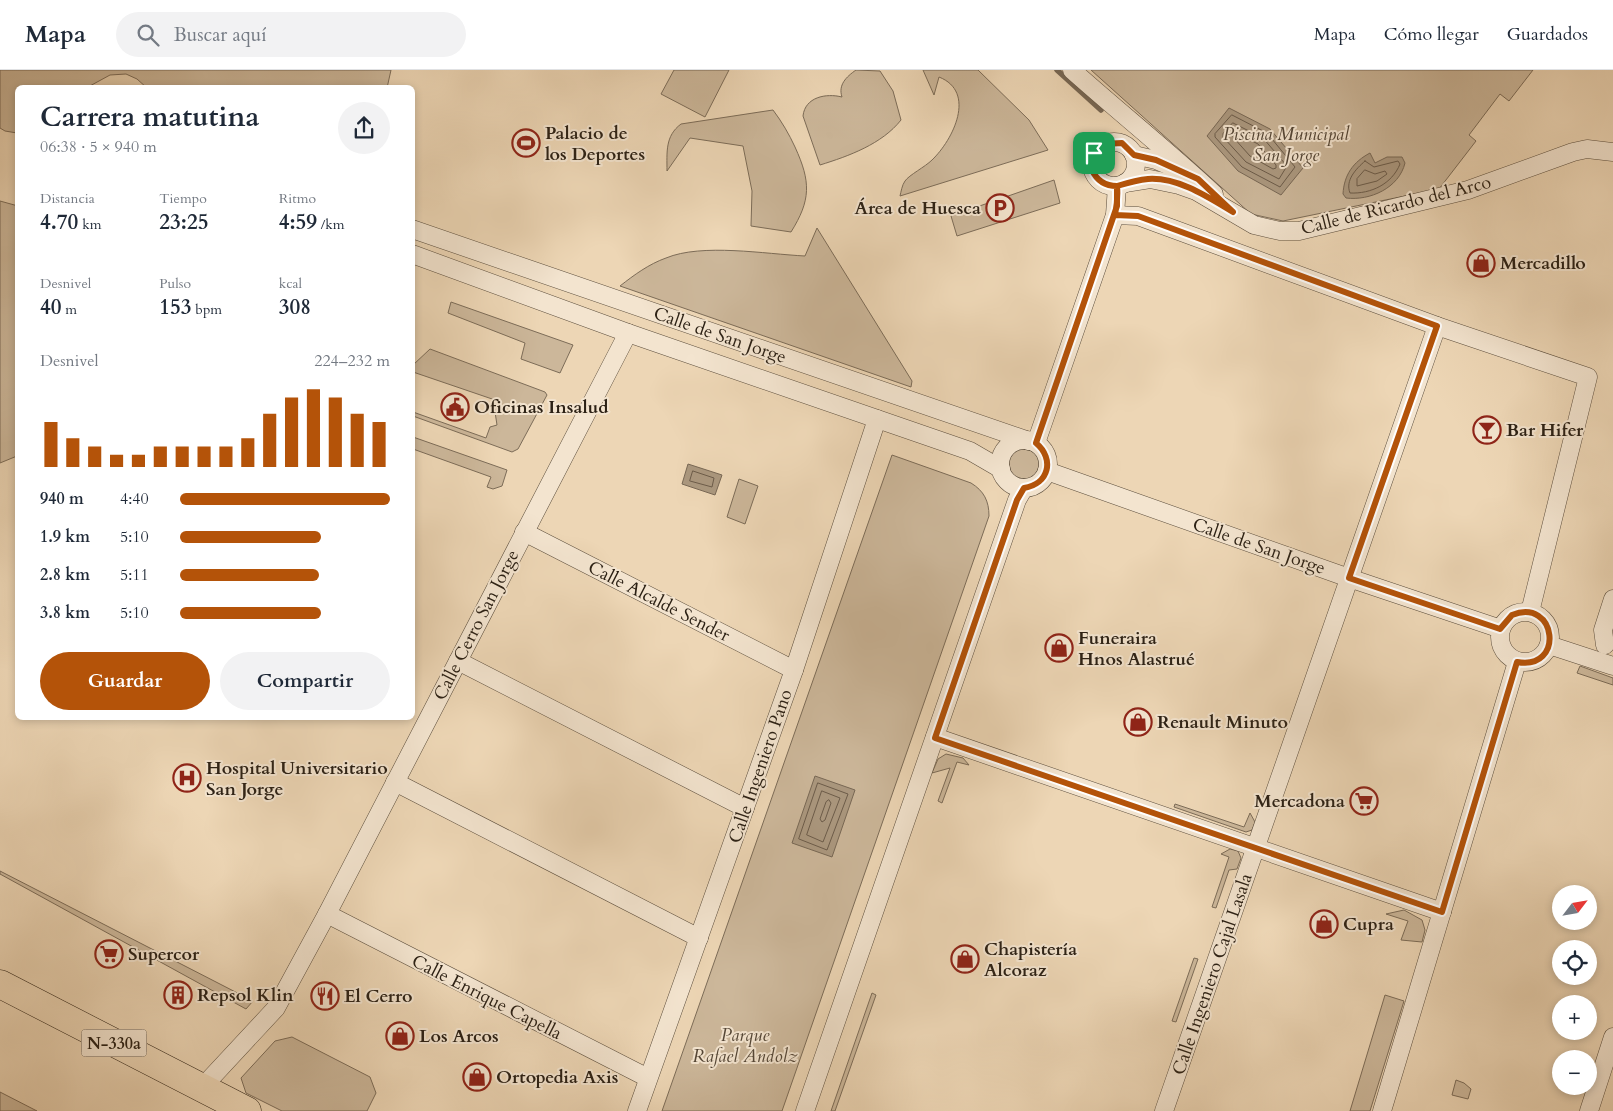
<!DOCTYPE html>
<html lang="es">
<head>
<meta charset="utf-8">
<style>
  body { margin:0; font-family:Cardo,serif; background:#f2f2f3; color:#1f2937; height:100vh; display:flex; flex-direction:column; font-size:19px; white-space:nowrap }
  * { box-sizing:border-box; margin:0 }
  p { font-size:16px; color:#747a83 }
  .icon { flex:none; width:28px; height:28px; fill:none; stroke:currentColor; stroke-width:2; stroke-linecap:round; stroke-linejoin:round }
  .map { position:relative; flex:1; overflow:hidden }
  .drawer { position:absolute; left:15px; top:15px; width:400px; height:635px; display:flex; flex-direction:column; background:#fff; border-radius:8px; box-shadow:0 2px 8px #0003 }
  .drawer>* { flex:none }
  .needle { width:32px; rotate:59deg }
  .buttons { position:absolute; left:1552px; top:815px; display:grid; gap:10px }
  .buttons a { display:grid; place-items:center; width:45px; height:45px; border-radius:50%; background:#fff; box-shadow:0 2px 8px #0003; font-size:25px }
  .pin { position:absolute; display:grid; place-items:center; width:42px; height:42px; color:#fff; margin:-21px; border-radius:10px; box-shadow:0 2px 8px #0006 }
  .round { display:grid; place-items:center; flex:none; width:52px; height:52px; border-radius:26px; background:#f2f2f3 }
  .head { display:flex; align-items:center; justify-content:space-between; height:85px; padding:0 25px }
  h1 { font-size:28px; font-weight:600; line-height:38px }
  .stats { display:grid; grid-template-columns:repeat(3,1fr); gap:8px; height:85px; padding:5px 25px }
  .stats div { display:grid; align-content:center }
  .stats b { font-size:21px; font-weight:600 }
  .stats small { font-size:14px; font-weight:400 }
  .stats p { font-size:14px }
  .chart { height:140px; padding:10px 25px }
  .chart p { display:flex; justify-content:space-between }
  .chart svg { width:100%; height:90px; margin-top:5px; stroke:#b45309; stroke-width:6 }
  .primary-button { display:flex; gap:10px; margin-top:auto; padding:10px 25px }
  .primary-button a { flex:1; height:58px; border-radius:30px; background:#b45309; color:#fff; font-size:20px; font-weight:600; line-height:58px; text-align:center }
  .primary-button a+a { background:#f2f2f3; color:#1f2937 }
  ul { padding:0 25px; list-style:none; font-size:16px }
  li { display:grid; grid-template-columns:80px 60px 1fr; align-items:center; height:38px }
  li i { height:12px; border-radius:6px; background:#b45309 }
  header { display:flex; align-items:center; gap:30px; box-sizing:border-box; height:70px; padding:0 25px; background:#fff; border-bottom:1px solid #e0e1e3 }
  header strong { font-size:24px }
  nav { display:flex; gap:28px; margin-inline-start:auto; font-size:18px }
  .search { width:350px; height:45px; background:#f2f2f3; display:flex; align-items:center; gap:12px; box-sizing:border-box; padding:0 18px; border-radius:28px; color:#747a83; font-size:19px }
  .map>svg:first-child { display:block }
</style>
</head>
<body>
<header>
<strong>Mapa</strong>
<div class="search"><svg class="icon" aria-label="search" viewBox="0 0 24 24"><circle cx="10" cy="10" r="6"/><path d="M15 15l6 6"/></svg>Buscar aquí</div>
<nav><a>Mapa</a><a>Cómo llegar</a><a>Guardados</a></nav>
</header>
<div class="map">
<svg width="1613" height="1041" viewBox="0 0 1613 1041">
  <rect width="100%" height="100%" fill="#edd6b5"/>
  <filter id="stains"><feTurbulence type="fractalNoise" baseFrequency=".004" numOctaves="4"/><feColorMatrix values="0 0 0 0 .2 0 0 0 0 .09 0 0 0 0 .02 0 0 0 .5 -.17"/></filter>
  <radialGradient id="worn" r=".72"><stop offset=".6" stop-color="#630" stop-opacity="0"/><stop offset="1" stop-color="#630" stop-opacity=".3"/></radialGradient>
  <g fill="#ccb79a" stroke="#7c6c58">
    <polygon points="0,0 391,0 387,18 147,18 137,9 126,4 110,5 88,17 18,18 17,63 5,61 0,58"/>
    <polygon points="674,0 729,0 705,47 661,24"/>
    <path d="M856,0L880,1L893,21L901,50C882,74 849,86 820,95L803,46C805,27 826,23 842,27C838,15 846,7 856,0Z"/>
    <path d="M923,0H978L1029,50L1048,80L900,126C901,122 902,115 905,111C909,105 925,97 932,90C953,70 977,22 939,7L934,25Z"/>
    <polygon points="1091,0 1533,0 1509,31 1500,24 1469,65 1476,71 1439,119 1283,151 1251,144"/>
    <path d="M773,40C782,52 789,64 795,77C811,112 811,130 791,162L751,156L752,121L743,76L690,68L667,101C667,82 665,66 681,54Z"/>
    <polygon points="1054,110 1060,133 957,166 951,146"/>
    <polygon points="0,131 18,136 17,386 0,393"/>
    <path d="M817,158L912,311L911,317L620,216C634,205 649,194 666,188C702,173 765,184 805,186Z"/>
    <polygon points="451,232 573,275 560,303 521,289 525,273 448,243"/>
    <polygon points="430,279 545,322 547,325 518,379 512,382 413,346 413,342 486,368 490,357 497,355 495,342 498,331 413,302 413,295"/>
    <polygon points="413,367 507,400 502,416 493,419 487,417 491,407 413,379"/>
    <circle cx="1024" cy="394" r="15"/>
    <path d="M892,385L971,413C984,421 989,431 989,446L782,1041H662Z"/>
    <polygon points="739,409 758,416 745,454 727,447"/>
    <polygon points="1580,596 1613,608 1613,615 1577,603"/>
    <polygon points="946,684 963,688 969,695 957,692 942,733 938,731 950,698 932,703 938,689"/>
    <polygon points="1175,734 1244,757 1250,743 1255,752 1252,760 1246,762 1174,737"/>
    <polygon points="1230,779 1238,781 1241,788 1237,799 1229,800 1216,838 1212,837 1229,787 1221,784"/>
    <polygon points="0,801 253,931 246,939 0,804"/>
    <polygon points="1404,840 1422,850 1425,860 1422,872 1401,870 1408,851 1386,844"/>
    <polygon points="1194,888 1198,889 1176,952 1172,951"/>
    <polygon points="872,923 876,925 835,1041 831,1041"/>
    <polygon points="1385,925 1404,931 1370,1041 1350,1041"/>
    <polygon points="292,967 370,1007 376,1023 367,1041 282,1041 246,1023 241,1008 275,971"/>
    <polygon points="1456,1010 1464,1013 1471,1019 1468,1029 1452,1025"/>
    <polygon points="0,1022 37,1041 0,1041"/>
  </g>
  <g fill="#ab987f" stroke="#786855">
    <polygon points="1229,38 1270,59 1303,98 1281,125 1238,101 1207,66"/>
    <path d="M1370,83L1375,93L1387,87H1402L1405,93C1399,118 1370,131 1346,128L1343,124C1344,105 1353,92 1370,83Z"/>
    <polygon points="688,394 722,405 715,425 682,414"/>
    <polygon points="815,706 855,720 832,787 792,773"/>
  </g>
  <g fill="none" stroke-linecap="round" stroke-linejoin="round">
    <g stroke="#6c5c4a" stroke-width="1">
      <polygon points="1232,45 1267,63 1295,97 1280,117 1242,97 1215,67 1215,64"/>
      <polygon points="1233,53 1263,68 1287,96 1279,109 1246,92 1223,67 1223,64"/>
      <polygon points="1236,63 1258,74 1276,95 1276,98 1273,99 1250,86 1233,67"/>
      <path d="M1365,91L1374,97L1398,91L1400,94C1392,114 1371,124 1350,123C1345,110 1356,99 1365,91Z"/>
      <polygon points="1365,100 1375,104 1385,101 1387,104 1377,111 1357,116 1357,109"/>
      <polygon points="693,401 714,408 712,417 690,411"/>
      <polygon points="818,713 848,724 827,780 799,769"/>
      <polygon points="822,721 840,728 823,772 807,765"/>
      <polygon points="829,730 831,733 825,750 822,752 820,749 826,732"/>
    </g>
    <polyline stroke="#786855" stroke-width="5.5" points="1057,0 1101,40"/>
    <g stroke="#5c4e3d" stroke-width="19">
      <g id="street">
        <path d="M1072,0C1119,42 1168,81 1214,124"/>
        <circle cx="1114" cy="94" r="22"/>
        <polyline points="1134,85 1156,90 1184,102"/>
        <polyline points="1125,113 1150,109 1179,115 1196,121 1254,155 1280,161 1299,161 1468,120 1573,82 1587,79 1613,82"/>
        <polyline points="1115,145 1138,146 1437,256 1588,307 1530,542"/>
        <polyline points="412,159 1029,371"/>
        <polyline points="412,184 628,263 970,381 1001,399"/>
        <circle cx="1024" cy="394" r="24"/>
        <polyline points="1036,373 1115,145 1117,116"/>
        <polyline points="1047,401 1349,508 1501,559"/>
        <polyline points="524,462 794,600"/>
        <circle cx="1525" cy="567" r="25"/>
        <polyline points="1549,575 1613,596"/>
        <polyline points="1605,575 1603,560 1613,529"/>
        <polyline points="458,591 745,738"/>
        <polyline points="935,667 1442,842"/>
        <polyline points="395,712 699,868"/>
        <polyline points="327,844 648,1008"/>
        <polyline points="205,1019 210,1009 276,938 327,844 628,263"/>
        <polyline points="637,1041 794,600 877,349"/>
        <polyline points="805,1041 1017,430 1024,418"/>
        <polyline points="1164,1041 1437,256"/>
        <polyline points="1382,1041 1517,592"/>
        <polyline points="1589,1041 1613,967"/>
      </g>
    </g>
    <g stroke="#2c2115" stroke-width="29">
      <polyline id="highway" points="0,914 247,1041"/>
    </g>
    <use href="#street" stroke="#f3e4cf" stroke-width="18"/>
    <use href="#highway" stroke="#edd6b5" stroke-width="28"/>
  </g>
  <g fill="none" stroke-linecap="round" stroke-linejoin="round">
    <g stroke="#fff" stroke-width="10">
      <path id="route" d="M1094,83L1092,100C1097,111 1105,116 1117,116V136L1036,373C1055,389 1049,414 1024,418L1017,430L935,668L1442,842L1517,592C1565,601 1557,527 1512,545L1500,559L1349,508L1437,256L1138,146L1115,145C1117,135 1118,126 1117,116C1127,113 1137,110 1148,109C1178,107 1208,127 1233,142L1198,109L1156,90L1134,85L1122,73L1104,74L1094,83"/>
    </g>
    <use href="#route" stroke="#b45309" stroke-width="6"/>
  </g>
  <defs>
    <g id="stadium-ring" transform="scale(1.4375)"><circle r="9.5" fill="#f3e4cf" stroke="#8f2418" stroke-width="1.5"/><path d="M0-5a6.5 5 0 1 0 0 10a6.5 5 0 1 0 0-10ZM-3.5-1.8h7v3.6h-7Z" fill="#8f2418"/></g>
    <g id="parking-ring" transform="scale(1.4375)"><circle r="9.5" fill="#f3e4cf" stroke="#8f2418" stroke-width="1.5"/><path d="M-3.5-5.5H1a3.5 3.5 0 0 1 0 7H-1V5.5H-3.5ZM-1-3.4V-.6H.8a1.4 1.4 0 0 0 0-2.8Z" fill="#8f2418"/></g>
    <g id="shop-ring" transform="scale(1.4375)"><circle r="9.5" fill="#f3e4cf" stroke="#8f2418" stroke-width="1.5"/><path d="M-5-2.5h2.3a2.7 3.5 0 0 1 5.4 0H5L5.5 6h-11ZM-1.5-2.5h3a1.5 2.3 0 0 0-3 0Z" fill="#8f2418"/></g>
    <g id="civic-ring" transform="scale(1.4375)"><circle r="9.5" fill="#f3e4cf" stroke="#8f2418" stroke-width="1.5"/><path d="M-.6-6.5H3V-4.5H.6V-3L4-1V1h2V6H-6V1h2V-1L-.6-3ZM-1.2 2.5V6h2.4V2.5Z" fill="#8f2418"/></g>
    <g id="bar-ring" transform="scale(1.4375)"><circle r="9.5" fill="#f3e4cf" stroke="#8f2418" stroke-width="1.5"/><path d="M-6-5H6L.8 .8V4.5H3.5V6h-7V4.5H-.8V.8Z" fill="#8f2418"/></g>
    <g id="hospital-ring" transform="scale(1.4375)"><circle r="9.5" fill="#f3e4cf" stroke="#8f2418" stroke-width="1.5"/><path d="M-5-5h3v3.5h4V-5h3V5h-3V1.5h-4V5h-3Z" fill="#8f2418"/></g>
    <g id="supermarket-ring" transform="scale(1.4375)"><circle r="9.5" fill="#f3e4cf" stroke="#8f2418" stroke-width="1.5"/><path d="M-6-5.5h2.5l.6 2H6L4.5 2H-2.5L-4.4-4H-6ZM-1.5 3.2a1.3 1.3 0 1 0 .1 0ZM3 3.2a1.3 1.3 0 1 0 .1 0Z" fill="#8f2418"/></g>
    <g id="building-ring" transform="scale(1.4375)"><circle r="9.5" fill="#f3e4cf" stroke="#8f2418" stroke-width="1.5"/><path d="M-4-6H4V6H1V3H-1V6H-4ZM-2.5-4.3h1.7v1.8h-1.7ZM.8-4.3h1.7v1.8H.8ZM-2.5-1h1.7V.8h-1.7ZM.8-1h1.7V.8H.8Z" fill="#8f2418"/></g>
    <g id="restaurant-ring" transform="scale(1.4375)"><circle r="9.5" fill="#f3e4cf" stroke="#8f2418" stroke-width="1.5"/><path d="M-5-6h1v4h1v-4h1v4h1v-4h1v5L-1.5 .5V6h-2V.5L-5-1ZM5-6V6H3V1.5H1.5Q1.5-4 5-6Z" fill="#8f2418"/></g>
  </defs>
  <g fill-rule="evenodd">
    <use href="#stadium-ring" x="526" y="73"/>
    <use href="#parking-ring" x="1000" y="138"/>
    <use href="#shop-ring" x="1481" y="193"/>
    <use href="#civic-ring" x="455" y="337"/>
    <use href="#bar-ring" x="1487" y="360"/>
    <use href="#shop-ring" x="1059" y="578"/>
    <use href="#shop-ring" x="1138" y="652"/>
    <use href="#hospital-ring" x="187" y="708"/>
    <use href="#supermarket-ring" x="1364" y="731"/>
    <use href="#shop-ring" x="1324" y="854"/>
    <use href="#supermarket-ring" x="109" y="884"/>
    <use href="#shop-ring" x="965" y="889"/>
    <use href="#building-ring" x="178" y="925"/>
    <use href="#restaurant-ring" x="325" y="926"/>
    <use href="#shop-ring" x="400" y="966"/>
    <use href="#shop-ring" x="477" y="1007"/>
  </g>
  <g text-anchor="middle" stroke-width="4" stroke-linejoin="round" paint-order="stroke">
    <rect fill="#f3e4cf" stroke="#685c4d" stroke-width="1" x="81.5" y="959.5" width="65" height="27" rx="4"/>
    <g font-size="16" font-weight="bold" fill="#2c2115">
      <text x="114" y="979">N-330a</text>
    </g>
    <g font-size="18" font-weight="bold" fill="#2c2115" stroke="#f3e4cf" text-anchor="start">
      <text x="545" y="69">Palacio de<tspan x="545" dy="21">los Deportes</tspan></text>
      <text x="981" y="144" text-anchor="end">Área de Huesca</text>
      <text x="1500" y="199">Mercadillo</text>
      <text x="474" y="343">Oficinas Insalud</text>
      <text x="1506" y="366">Bar Hifer</text>
      <text x="1078" y="574">Funeraira<tspan x="1078" dy="21">Hnos Alastrué</tspan></text>
      <text x="1157" y="658">Renault Minuto</text>
      <text x="206" y="704">Hospital Universitario<tspan x="206" dy="21">San Jorge</tspan></text>
      <text x="1345" y="737" text-anchor="end">Mercadona</text>
      <text x="1343" y="860">Cupra</text>
      <text x="984" y="885">Chapistería<tspan x="984" dy="21">Alcoraz</tspan></text>
      <text x="128" y="890">Supercor</text>
      <text x="197" y="931">Repsol Klin</text>
      <text x="344" y="932">El Cerro</text>
      <text x="419" y="972">Los Arcos</text>
      <text x="496" y="1013">Ortopedia Axis</text>
    </g>
    <g font-size="18" font-style="italic" fill="#544636" stroke="#f3e4cf">
      <text x="1286" y="70">Piscina Municipal<tspan x="1286" dy="21">San Jorge</tspan></text>
      <text x="745" y="971">Parque<tspan x="745" dy="21">Rafael Andolz</tspan></text>
    </g>
    <g font-size="18" fill="#2c2115" stroke="#f3e4cf">
      <text transform="translate(1396 135) rotate(-14)" y="6">Calle de Ricardo del Arco</text>
      <text transform="translate(720 265) rotate(19)" y="6">Calle de San Jorge</text>
      <text transform="translate(1259 476) rotate(19)" y="6">Calle de San Jorge</text>
      <text transform="translate(659 531) rotate(27)" y="6">Calle Alcalde Sender</text>
      <text transform="translate(476 555) rotate(-63)" y="6">Calle Cerro San Jorge</text>
      <text transform="translate(760 696) rotate(-71)" y="6">Calle Ingeniero Pano</text>
      <text transform="translate(1212 904) rotate(-71)" y="6">Calle Ingeniero Cajal Lasala</text>
      <text transform="translate(487 927) rotate(27)" y="6">Calle Enrique Capella</text>
    </g>
  </g>
  <rect width="100%" height="100%" filter="url(#stains)"/>
  <rect width="100%" height="100%" fill="url(#worn)"/>
</svg>
<div class="buttons">
<a><svg class="needle" viewBox="-14 -14 28 28"><path d="M0-13l5 13h-10z" fill="#e53935"/><path d="M0 13l5-13h-10z" fill="#747a83"/></svg></a>
<a><svg class="icon" aria-label="locate" viewBox="0 0 24 24"><circle cx="12" cy="12" r="6"/><path d="M12 2v4M12 18v4M2 12h4M18 12h4"/></svg></a>
<a>+</a>
<a>−</a>
</div>
<div class="pin" style="left:1094px;top:83px;background:#1e9e55"><svg class="icon" aria-label="arrive" viewBox="0 0 24 24"><path d="M6 21V4h12l-3 4 3 4H6"/></svg></div>
<section class="drawer">
<div class="head"><div><h1>Carrera matutina</h1><p>06:38 · 5 × 940 m</p></div><a class="round"><svg class="icon" aria-label="share" viewBox="0 0 24 24"><path d="M12 15V3M7 8l5-5 5 5M5 13v7h14v-7"/></svg></a></div>
<div class="stats">
<div><p>Distancia</p><b>4.70<small> km</small></b></div>
<div><p>Tiempo</p><b>23:25</b></div>
<div><p>Ritmo</p><b>4:59<small> /km</small></b></div>
</div>
<div class="stats">
<div><p>Desnivel</p><b>40<small> m</small></b></div>
<div><p>Pulso</p><b>153<small> bpm</small></b></div>
<div><p>kcal</p><b>308</b></div>
</div>
<div class="chart"><p><span>Desnivel</span>224–232 m</p>
<svg viewBox="0 0 160 44" preserveAspectRatio="none"><path d="M5 44V22M15 44V30M25 44V34M35 44V38M45 44V38M55 44V34M65 44V34M75 44V34M85 44V34M95 44V30M105 44V18M115 44V10M125 44V6M135 44V10M145 44V18M155 44V22"/></svg>
</div>
<ul>
<li><b>940 m</b>4:40<i style="width:100%"></i></li>
<li><b>1.9 km</b>5:10<i style="width:67%"></i></li>
<li><b>2.8 km</b>5:11<i style="width:66%"></i></li>
<li><b>3.8 km</b>5:10<i style="width:67%"></i></li>
</ul>
<div class="primary-button"><a>Guardar</a><a>Compartir</a></div>
</section>
</div>
</body>
</html>
